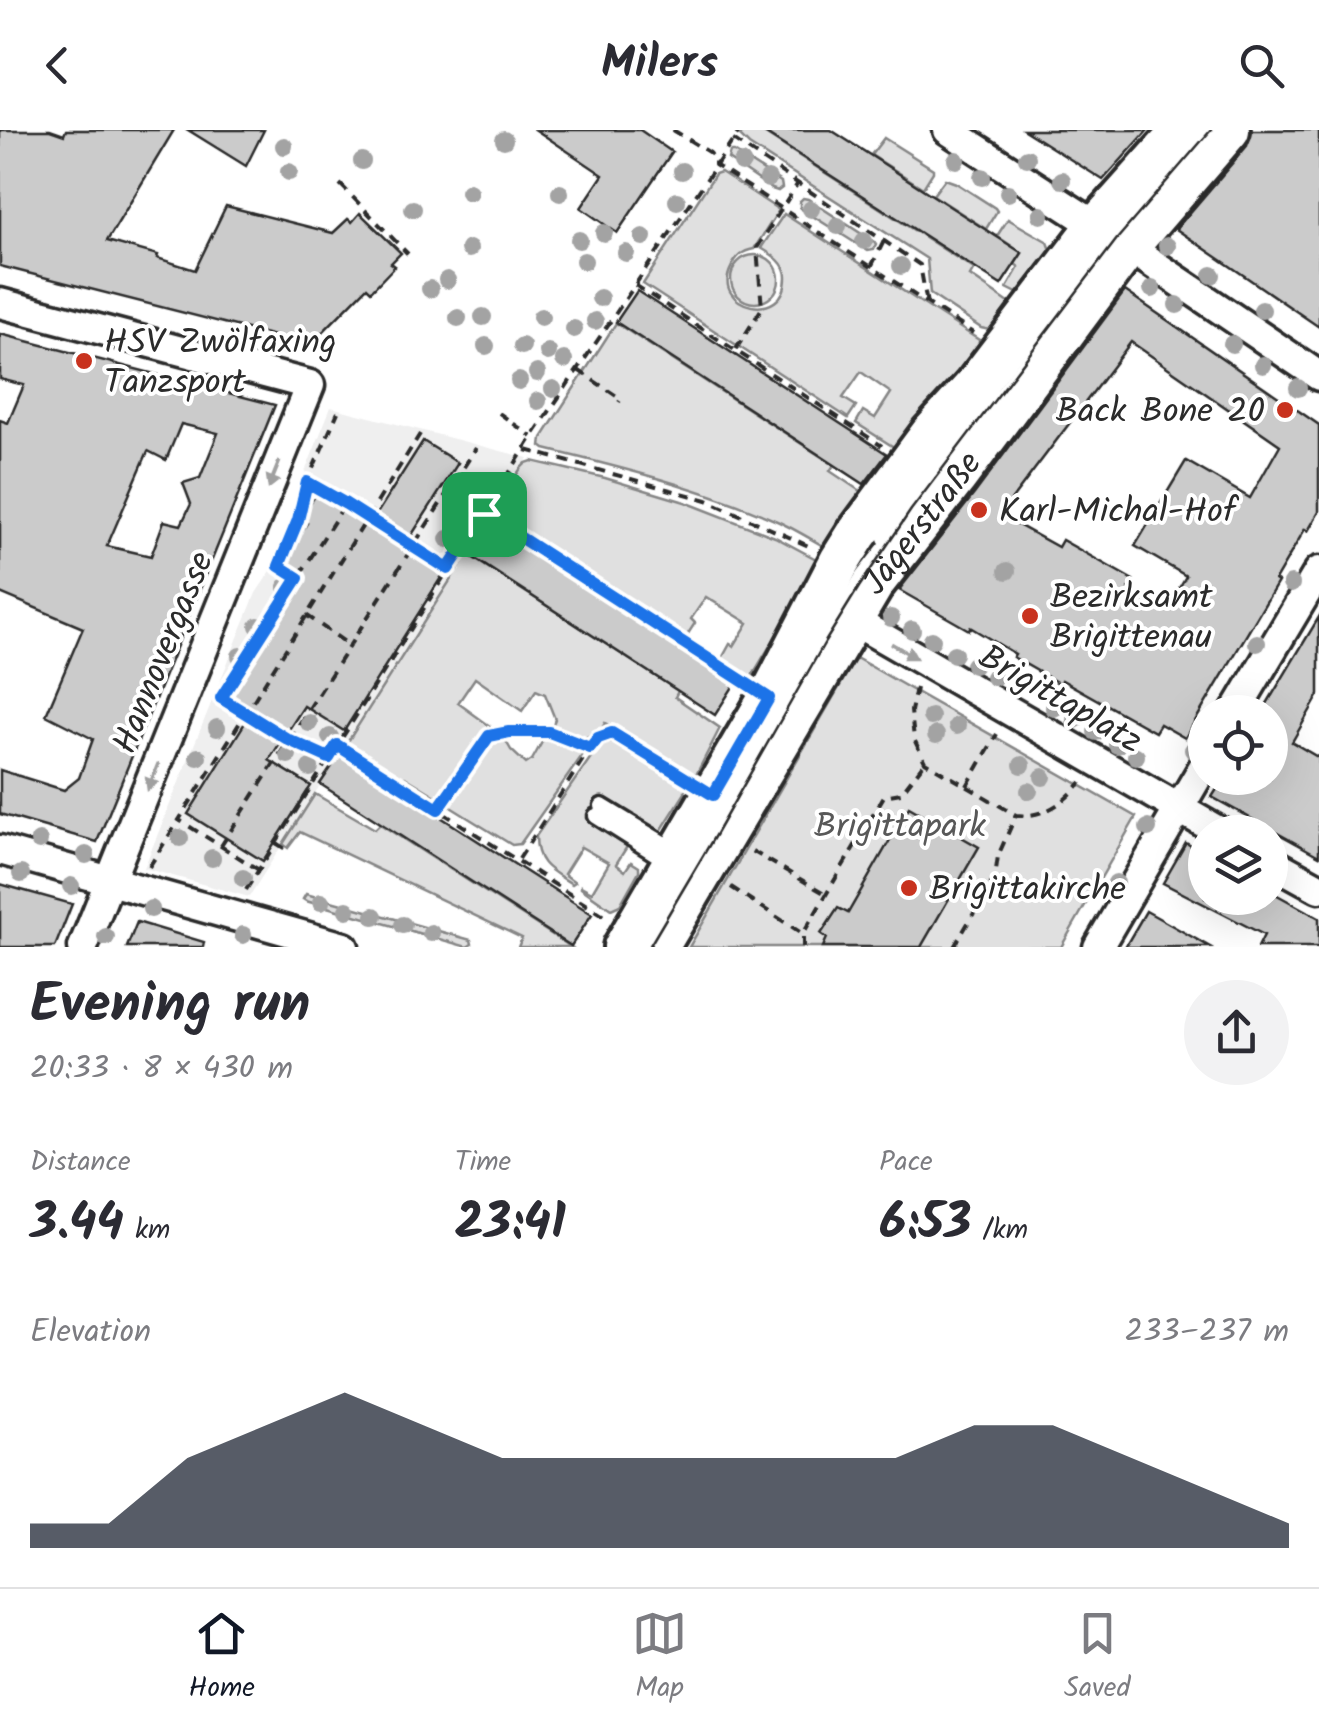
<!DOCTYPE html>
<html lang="en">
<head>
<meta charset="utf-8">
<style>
  body { margin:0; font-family:Kalam,sans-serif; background:#f2f2f3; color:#2b2b33; height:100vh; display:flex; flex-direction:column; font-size:38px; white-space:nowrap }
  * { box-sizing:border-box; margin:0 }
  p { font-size:32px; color:#7c7c81 }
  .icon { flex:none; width:55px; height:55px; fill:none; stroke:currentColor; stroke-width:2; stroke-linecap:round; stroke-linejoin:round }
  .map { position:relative; height:817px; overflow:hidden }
  .side { display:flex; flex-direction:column; background:#fff; flex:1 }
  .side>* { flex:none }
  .tools { position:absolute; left:1188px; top:565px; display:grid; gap:20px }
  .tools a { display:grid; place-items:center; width:100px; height:100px; border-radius:50%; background:#fff; box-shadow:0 10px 40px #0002; font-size:50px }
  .pin { position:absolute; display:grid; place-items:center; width:85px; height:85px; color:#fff; margin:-42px; border-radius:20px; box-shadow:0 5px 15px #0006 }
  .round { display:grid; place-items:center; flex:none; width:105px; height:105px; border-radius:52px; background:#f2f2f3 }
  .headline { display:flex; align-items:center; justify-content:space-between; height:170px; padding:0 30px }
  h1 { font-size:55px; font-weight:700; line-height:75px }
  .metrics { display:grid; grid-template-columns:repeat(3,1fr); gap:15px; height:170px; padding:10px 30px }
  .metrics div { display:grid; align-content:center }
  .metrics b { font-size:50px; font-weight:700 }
  .metrics small { font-size:28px; font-weight:400 }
  .metrics p { font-size:28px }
  .chart { height:280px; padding:20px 30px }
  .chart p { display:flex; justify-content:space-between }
  .chart svg { width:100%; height:180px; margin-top:10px; fill:#111827; opacity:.7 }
  header { display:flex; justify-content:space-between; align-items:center; height:130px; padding:0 30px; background:#fff; font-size:45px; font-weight:700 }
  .tab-bar { display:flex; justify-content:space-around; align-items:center; height:140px; border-top:2px solid #e1e1e2; background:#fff; font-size:28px; color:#7c7c81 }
  .tab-bar a { display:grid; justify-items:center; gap:5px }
  .tab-bar .on { color:#111827 }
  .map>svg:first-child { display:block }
</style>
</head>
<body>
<header><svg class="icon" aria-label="back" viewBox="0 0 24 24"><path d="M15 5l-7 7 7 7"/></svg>Milers<svg class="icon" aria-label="search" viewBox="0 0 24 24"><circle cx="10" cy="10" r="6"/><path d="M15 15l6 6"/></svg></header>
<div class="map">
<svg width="1319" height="817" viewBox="0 0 1319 817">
  <rect width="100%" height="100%" fill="#fff"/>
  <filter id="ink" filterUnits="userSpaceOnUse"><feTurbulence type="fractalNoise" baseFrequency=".01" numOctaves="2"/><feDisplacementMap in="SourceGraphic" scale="20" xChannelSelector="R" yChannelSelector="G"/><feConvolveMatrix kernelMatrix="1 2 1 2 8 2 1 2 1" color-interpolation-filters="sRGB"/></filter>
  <g filter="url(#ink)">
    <polygon fill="#efefef" points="331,277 528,328 249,767 144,738 256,463 277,432 295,385 297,362"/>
    <g fill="#e0e0e0" stroke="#868686" stroke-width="2.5">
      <polygon points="745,0 759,0 974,139 970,146 1009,173 990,200 981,198 930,164 927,129 749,15 740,6"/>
      <polygon points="884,8 933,39 933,42 923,58 871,25"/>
      <polygon points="730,22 734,22 781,52 782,58 778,61 772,59 728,29"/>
      <path d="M721,42L779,80L754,119C742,121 736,127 731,138C711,178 786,196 786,147C786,133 773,125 761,118L784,84L979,210V214L901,317L897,319L856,293L863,281L875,288L891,263L861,242L843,268L856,276L848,288L643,154L715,44Z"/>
      <polygon points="945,49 956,53 995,78 997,81 986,99 933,65"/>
      <polygon points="803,68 808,69 874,112 876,115 874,120 868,121 800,78 800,71"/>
      <polygon points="1008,89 1048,112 1051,120 1017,163 1007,158 1019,137 1015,134 1022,123 997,106"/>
      <circle cx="755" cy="149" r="24"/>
      <path d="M616,193L834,335L830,341L863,363L830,417H825C809,408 793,398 777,391C703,358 623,338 545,319L541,316L542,308Z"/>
      <polygon points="532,331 605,348 685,372 775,407 818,430 819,434 752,546 748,549 720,532 730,514 734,516 748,493 706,467 691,489 695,493 684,510 493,386 493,381 521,338 526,333"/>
      <polygon points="467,424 678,561 675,567 720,598 697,643 688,646 605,593 598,605 594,603 581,610 551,599 555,589 545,564 536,560 522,581 475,548 458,573 490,596 441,669 405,647 398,649 345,616"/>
      <polygon points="856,528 1136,687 1061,817 689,817"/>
      <polygon points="546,605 586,620 520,714 512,715 449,676 450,672 489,611 503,606 511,620 526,634 532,630"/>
      <path d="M616,610L624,613L683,651L685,656V663L659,704L607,670L593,691L628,715L616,734L625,741L631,732L639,737V741L620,775L611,779L581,758V756L592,762L609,733L581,717L564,744L575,752L572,754C550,740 536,735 536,706L596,620L600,615Z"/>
      <polygon points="315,664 375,699 380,694 571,817 518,817 522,808 300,702 288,718 283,714"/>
      <polygon points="306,764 471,810 472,814 467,817 306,771 303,769"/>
    </g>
    <g fill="#cbcbcb" stroke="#2b2b2b" stroke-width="2.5" fill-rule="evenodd">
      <polygon points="0,0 50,0 64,5 66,0 174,0 107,111 158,125 157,128 195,140 226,76 333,103 348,89 352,92 360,83 401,123 391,133 395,136 371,161 367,157 310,215 0,136"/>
      <polygon points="188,0 264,0 246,36"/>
      <polygon points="536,0 640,0 672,22 617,103 581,78 603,45"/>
      <polygon points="760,0 831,0 1022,123 1001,155"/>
      <polygon points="1024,0 1148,0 1103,50"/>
      <polygon points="1252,0 1319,0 1319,197 1176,99 1247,16"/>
      <polygon points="637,161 887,324 864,354 616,192"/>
      <path d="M1125,161L1319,295V382L1308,401L1305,399L1275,450L1278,452L1185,608L1160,594L1155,602L1062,550L1060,554L1013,527L1015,524L970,497L969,500L899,460L975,363ZM1131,212L1280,315L1250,368L1186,331L1135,416L1186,446L1167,479L1129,458L1133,450L1062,410L1058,417L1000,385Z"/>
      <path d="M0,204L275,275L97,712L0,684V640L64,660L79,648L93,609L46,585L83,498L0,463V290L8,293L24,255L0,249ZM181,294L218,303L200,348L183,353L191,374L181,395L164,391L151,426L107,416L148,321L166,330Z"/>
      <polygon points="423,311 458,333 404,417 444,443 344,601 304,576 269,630 311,656 263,731 188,684 253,580 228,564 303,446 282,432 307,393 300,388 317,363 369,396"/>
      <polygon points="487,391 736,552 715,585 466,423"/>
      <polygon points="1319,487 1319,565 1292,612 1319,628 1319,726 1212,667 1224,648 1270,648 1270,582 1262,582"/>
      <polygon points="341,623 592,784 571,816 320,654"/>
      <polygon points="909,677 979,717 921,817 823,817 827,808 821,804 838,778 848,783"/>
      <polygon points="1186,713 1205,724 1205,768 1270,768 1270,761 1319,788 1319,817 1258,817 1264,805 1163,753"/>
      <polygon points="0,754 72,774 55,817 0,817"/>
      <polygon points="1146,781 1180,800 1210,817 1125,817"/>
      <polygon points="137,792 204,812 203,817 127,817"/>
    </g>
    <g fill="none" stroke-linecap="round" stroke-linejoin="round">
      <g stroke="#2b2b2b" stroke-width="21">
        <g id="service">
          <polyline points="885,408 992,265"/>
          <polyline points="602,676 676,721"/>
          <polyline points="596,686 667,731"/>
        </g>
      </g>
      <g stroke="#2b2b2b" stroke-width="35">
        <g id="minor">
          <polyline points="948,0 1112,106 1319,246"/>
          <polyline points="0,173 310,255 83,817"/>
          <polyline points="840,483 1220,702"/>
          <polyline points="1235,582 1319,441"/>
          <polyline points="0,720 344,817"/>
          <polyline points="1270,731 1319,758"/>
          <polyline points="1098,817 1205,634"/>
        </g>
      </g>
      <g stroke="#2b2b2b" stroke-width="48">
        <g id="secondary">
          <polyline points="624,817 769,568 840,431 857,404 931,304 974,257 1097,96 1183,0"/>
          <path id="s1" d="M658,817L874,453L956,348L1128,117L1229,0"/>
        </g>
      </g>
      <g stroke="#2b2b2b" stroke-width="4" stroke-dasharray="10 8" stroke-linecap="butt">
        <polyline points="673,0 710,23 715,29 715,35 973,203"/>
        <polyline points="733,10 920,135 927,174"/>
        <polyline points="340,54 408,124"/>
        <polyline points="871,137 884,111"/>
        <polyline points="635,155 882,316"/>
        <polyline points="736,219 762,178 757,118 798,53"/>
        <polyline points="578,240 621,269 619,272"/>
        <polyline points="499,283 532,307"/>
        <polyline points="526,320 707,370 813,418"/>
        <polyline points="307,352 345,374 448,439"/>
        <polyline points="484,384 740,550"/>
        <polyline points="298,448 279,436 298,390 307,352 338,282"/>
        <polyline points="306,485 349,515"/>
        <path d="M916,558L911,581L914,609L925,632L1016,685C1043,688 1065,673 1081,652"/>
        <polyline points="337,615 607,788"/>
        <polyline points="329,628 289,610 221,568 345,374"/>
        <polyline points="967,656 997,604"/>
        <polyline points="438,679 489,606 509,603 549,601 591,617 598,608 612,603 684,647"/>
        <polyline points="276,713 287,720"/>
        <polyline points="221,716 476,318"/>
        <polyline points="752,721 826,764"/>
        <polyline points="519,729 591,617"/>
        <polyline points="149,737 179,690"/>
        <polyline points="259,740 179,690 420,304"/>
        <polyline points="731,757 803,804"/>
        <polyline points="246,760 532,307 740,0"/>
        <polyline points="803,817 803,804 884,666 901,663 925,632"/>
        <polyline points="954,817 995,747 998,726 1016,685"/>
      </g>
      <use href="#service" stroke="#fff" stroke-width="14"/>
      <use href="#minor" stroke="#fff" stroke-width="28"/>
      <use href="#secondary" stroke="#fff" stroke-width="40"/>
      <polyline stroke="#2b2b2b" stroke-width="2.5" points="649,817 717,702 825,512 859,457 911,380 1117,109 1211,0"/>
    </g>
    <g fill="#a3a3a3">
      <circle cx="504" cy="10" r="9"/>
      <circle cx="284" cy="16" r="9"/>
      <circle cx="1027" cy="28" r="9"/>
      <circle cx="956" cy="30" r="9"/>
      <circle cx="362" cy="31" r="9"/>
      <circle cx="742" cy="33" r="9"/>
      <circle cx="682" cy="41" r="9"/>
      <circle cx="289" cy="42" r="9"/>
      <circle cx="982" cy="47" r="9"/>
      <circle cx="768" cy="49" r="9"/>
      <circle cx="1062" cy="50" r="9"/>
      <circle cx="469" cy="62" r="9"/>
      <circle cx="560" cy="63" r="9"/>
      <circle cx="1008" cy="63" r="9"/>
      <circle cx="677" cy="71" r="9"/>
      <circle cx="413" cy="79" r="9"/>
      <circle cx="811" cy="79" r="9"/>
      <circle cx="1041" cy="85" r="9"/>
      <circle cx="838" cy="96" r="9"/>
      <circle cx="604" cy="103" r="9"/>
      <circle cx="643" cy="107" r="9"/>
      <circle cx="579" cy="110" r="9"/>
      <circle cx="864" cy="111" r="9"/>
      <circle cx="1167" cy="116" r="9"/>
      <circle cx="469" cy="119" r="9"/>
      <circle cx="626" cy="123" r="9"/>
      <circle cx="584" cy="131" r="9"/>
      <circle cx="901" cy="136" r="9"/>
      <circle cx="1212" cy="145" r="9"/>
      <circle cx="447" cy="150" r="9"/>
      <circle cx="430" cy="159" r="9"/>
      <circle cx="1152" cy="159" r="9"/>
      <circle cx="600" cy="168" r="9"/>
      <circle cx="1177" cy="175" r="9"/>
      <circle cx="1262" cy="180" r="9"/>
      <circle cx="483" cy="187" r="9"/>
      <circle cx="541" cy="187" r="9"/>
      <circle cx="458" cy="188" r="9"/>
      <circle cx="595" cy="191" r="9"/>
      <circle cx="574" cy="199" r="9"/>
      <circle cx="1232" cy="214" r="9"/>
      <circle cx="486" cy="216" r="9"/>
      <circle cx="522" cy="216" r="9"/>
      <circle cx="548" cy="222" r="9"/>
      <circle cx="564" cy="230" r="9"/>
      <circle cx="1263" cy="235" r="9"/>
      <circle cx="537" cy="243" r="9"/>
      <circle cx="519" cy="251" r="9"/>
      <circle cx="1298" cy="258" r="9"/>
      <circle cx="553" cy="259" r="9"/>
      <circle cx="538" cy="271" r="9"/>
      <circle cx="485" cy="353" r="9"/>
      <circle cx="466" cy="385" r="9"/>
      <circle cx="448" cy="409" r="9"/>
      <circle cx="1007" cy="441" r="9"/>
      <circle cx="1291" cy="454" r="9"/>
      <circle cx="286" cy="457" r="9"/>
      <circle cx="891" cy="488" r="9"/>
      <circle cx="258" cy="496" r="9"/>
      <circle cx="912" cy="500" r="9"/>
      <circle cx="932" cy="510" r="9"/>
      <circle cx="1257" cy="513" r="9"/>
      <circle cx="954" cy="524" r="9"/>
      <circle cx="240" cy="526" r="9"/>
      <circle cx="974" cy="535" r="9"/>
      <circle cx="994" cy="547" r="9"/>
      <circle cx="1054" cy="578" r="9"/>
      <circle cx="931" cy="587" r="9"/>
      <circle cx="1075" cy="590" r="9"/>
      <circle cx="309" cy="593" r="9"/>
      <circle cx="957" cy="596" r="9"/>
      <circle cx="217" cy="598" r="9"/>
      <circle cx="1096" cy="602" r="9"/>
      <circle cx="936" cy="605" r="9"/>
      <circle cx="330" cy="607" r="9"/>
      <circle cx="1117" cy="615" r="9"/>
      <circle cx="1193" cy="620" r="9"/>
      <circle cx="288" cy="625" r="9"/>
      <circle cx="1136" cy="626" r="9"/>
      <circle cx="198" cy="627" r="9"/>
      <circle cx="1022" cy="635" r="9"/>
      <circle cx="310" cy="638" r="9"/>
      <circle cx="1043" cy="647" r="9"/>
      <circle cx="1029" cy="661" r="9"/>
      <circle cx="1148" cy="698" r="9"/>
      <circle cx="180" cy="708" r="9"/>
      <circle cx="39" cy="711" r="9"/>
      <circle cx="86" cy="725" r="9"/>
      <circle cx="212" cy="728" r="9"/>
      <circle cx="21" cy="744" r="9"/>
      <circle cx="243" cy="748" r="9"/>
      <circle cx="1116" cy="753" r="9"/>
      <circle cx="71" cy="756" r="9"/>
      <circle cx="321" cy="772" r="9"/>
      <circle cx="151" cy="779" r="9"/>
      <circle cx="347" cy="780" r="9"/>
      <circle cx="374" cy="786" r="9"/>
      <circle cx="403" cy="795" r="9"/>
      <circle cx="431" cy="803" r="9"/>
      <circle cx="243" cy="805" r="9"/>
      <circle cx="106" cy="807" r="9"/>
    </g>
    <defs><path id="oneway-solid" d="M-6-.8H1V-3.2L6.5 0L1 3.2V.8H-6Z" transform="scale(2.5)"/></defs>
    <g fill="#a0a0a0">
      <use href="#oneway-solid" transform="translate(274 345) rotate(112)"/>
      <use href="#oneway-solid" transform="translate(904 521) rotate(30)"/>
      <use href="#oneway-solid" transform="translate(153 647) rotate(112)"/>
    </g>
  </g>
  <g fill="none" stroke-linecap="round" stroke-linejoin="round" filter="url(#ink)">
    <g stroke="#fff" stroke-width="20">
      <polygon id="route" points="307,352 346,374 448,439 484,384 769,568 713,665 612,603 598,608 590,618 549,602 509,602 489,606 438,679 337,615 329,628 289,610 221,568 298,448 279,436 298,390"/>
    </g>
    <use href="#route" stroke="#1a73e8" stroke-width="12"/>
  </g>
  <g fill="#c8321e" stroke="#fff" stroke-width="4">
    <circle cx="84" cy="231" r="10"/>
    <circle cx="1285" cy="280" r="10"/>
    <circle cx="979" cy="380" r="10"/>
    <circle cx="1030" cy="486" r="10"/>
    <circle cx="909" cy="758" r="10"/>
  </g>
  <g text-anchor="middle" stroke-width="8" stroke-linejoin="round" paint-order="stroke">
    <g font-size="35" fill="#2b2b2b" stroke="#fff" text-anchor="start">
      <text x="104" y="223">HSV Zwölfaxing<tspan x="104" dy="40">Tanzsport</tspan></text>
      <text x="1265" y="292" text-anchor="end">Back Bone 20</text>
      <text x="999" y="392">Karl-Michal-Hof</text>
      <text x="1050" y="478">Bezirksamt<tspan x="1050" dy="40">Brigittenau</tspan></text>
      <text x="929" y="770">Brigittakirche</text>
    </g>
    <g font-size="35" fill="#2b2b2b" stroke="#fff">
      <text dy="12" stroke="none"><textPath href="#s1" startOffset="500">Jägerstraße</textPath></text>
      <text transform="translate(162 522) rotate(-68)" y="12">Hannovergasse</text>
      <text transform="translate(1061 568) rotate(30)" y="12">Brigittaplatz</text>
    </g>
    <g font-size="35" fill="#585858" stroke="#fff">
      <text x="900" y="707">Brigittapark</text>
    </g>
  </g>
</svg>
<div class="tools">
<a><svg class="icon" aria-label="locate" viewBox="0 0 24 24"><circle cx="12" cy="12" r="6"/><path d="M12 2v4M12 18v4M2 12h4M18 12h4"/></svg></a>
<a><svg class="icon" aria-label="layers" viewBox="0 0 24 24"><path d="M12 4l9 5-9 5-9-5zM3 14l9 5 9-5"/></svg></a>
</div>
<div class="pin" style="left:484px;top:384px;background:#1e9e55"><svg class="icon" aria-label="arrive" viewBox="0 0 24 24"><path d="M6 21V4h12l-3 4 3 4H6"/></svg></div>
</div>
<section class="side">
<div class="headline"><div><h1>Evening run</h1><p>20:33 · 8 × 430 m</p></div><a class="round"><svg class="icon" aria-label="share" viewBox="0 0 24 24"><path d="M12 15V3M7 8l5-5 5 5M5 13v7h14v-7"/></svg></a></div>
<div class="metrics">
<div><p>Distance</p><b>3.44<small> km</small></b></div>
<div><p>Time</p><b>23:41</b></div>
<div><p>Pace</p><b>6:53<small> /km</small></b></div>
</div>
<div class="chart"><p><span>Elevation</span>233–237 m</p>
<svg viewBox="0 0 160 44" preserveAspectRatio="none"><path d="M0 44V38L10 38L20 22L30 14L40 6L50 14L60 22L70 22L80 22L90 22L100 22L110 22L120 14L130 14L140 22L150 30L160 38V44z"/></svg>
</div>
</section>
<nav class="tab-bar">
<a class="on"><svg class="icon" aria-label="home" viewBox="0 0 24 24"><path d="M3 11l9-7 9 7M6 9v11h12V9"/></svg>Home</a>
<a><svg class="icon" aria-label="map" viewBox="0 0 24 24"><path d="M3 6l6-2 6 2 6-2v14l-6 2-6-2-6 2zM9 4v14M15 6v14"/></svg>Map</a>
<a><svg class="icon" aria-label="saved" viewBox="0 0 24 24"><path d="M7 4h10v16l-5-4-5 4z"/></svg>Saved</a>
</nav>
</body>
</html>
